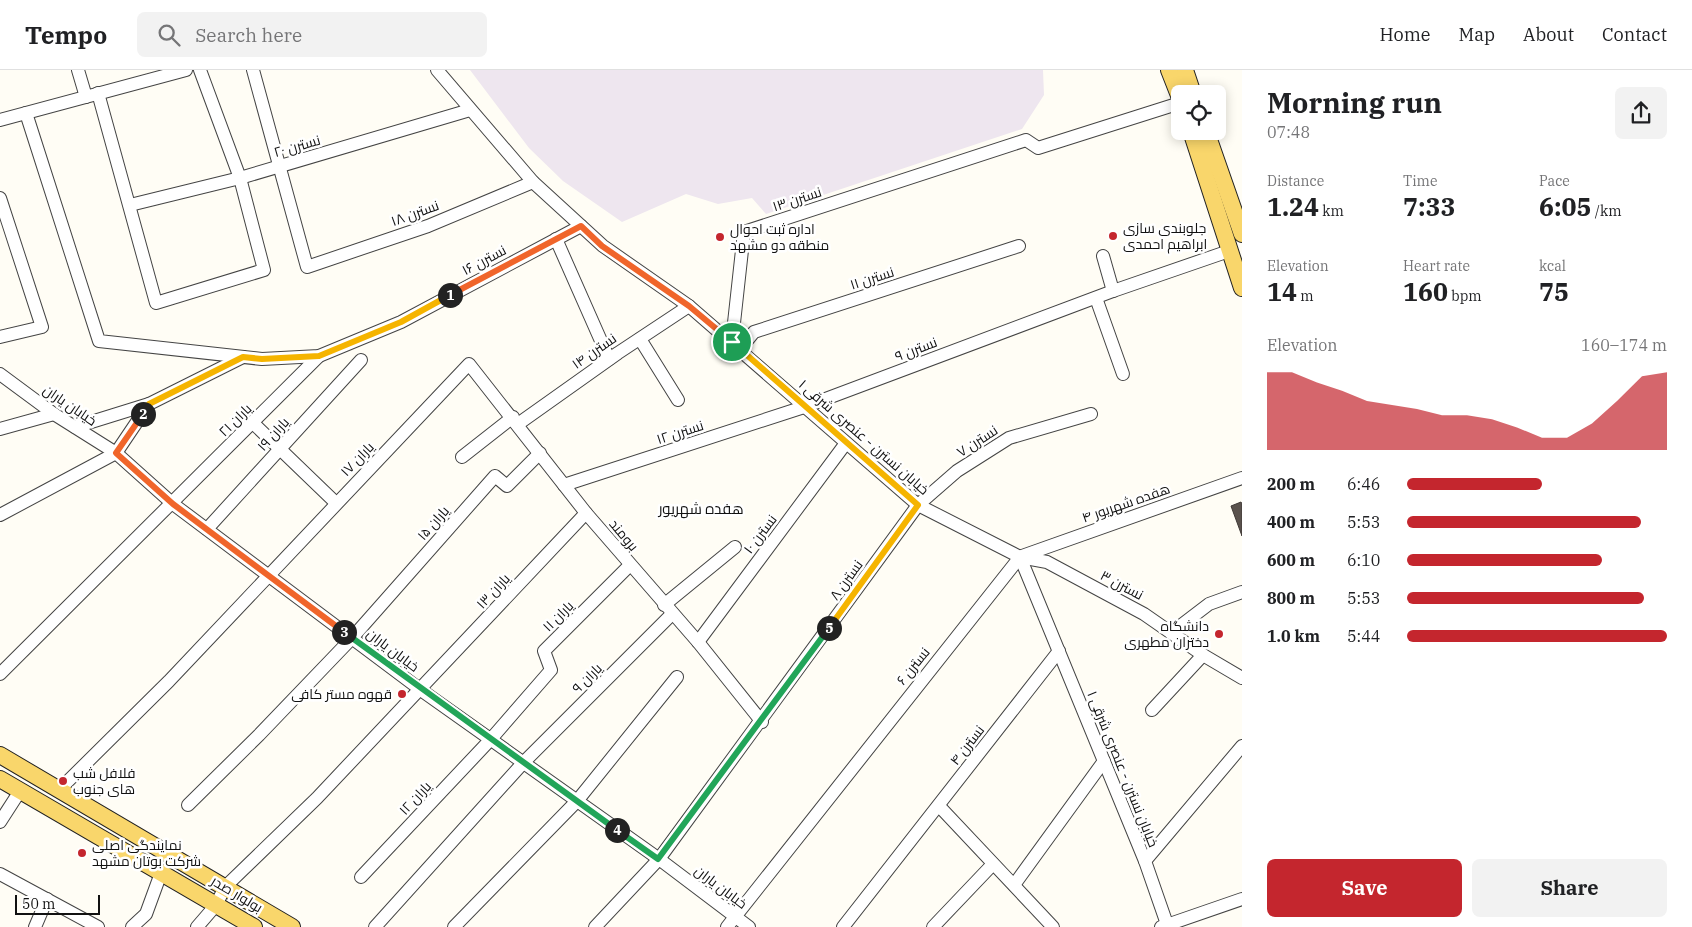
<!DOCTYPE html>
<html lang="en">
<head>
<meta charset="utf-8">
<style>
  body { margin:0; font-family:"IBM Plex Serif",Cairo,serif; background:#f2f2f2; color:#202124; height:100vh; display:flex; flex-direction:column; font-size:19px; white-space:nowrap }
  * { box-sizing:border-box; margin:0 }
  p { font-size:16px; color:#757577 }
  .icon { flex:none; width:28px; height:28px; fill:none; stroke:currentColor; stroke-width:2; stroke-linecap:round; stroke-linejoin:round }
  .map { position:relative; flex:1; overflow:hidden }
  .side { display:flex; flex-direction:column; background:#fff; width:450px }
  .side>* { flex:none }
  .tools { position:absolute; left:1171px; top:15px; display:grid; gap:10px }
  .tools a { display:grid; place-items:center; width:55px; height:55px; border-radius:8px; background:#fff; box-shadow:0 2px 12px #0003; font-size:25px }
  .scale { position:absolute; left:15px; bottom:12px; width:85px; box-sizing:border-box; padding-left:5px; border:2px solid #111; border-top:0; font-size:14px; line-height:18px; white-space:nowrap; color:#111; -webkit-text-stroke:4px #fff; paint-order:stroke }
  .pin { position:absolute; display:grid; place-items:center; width:42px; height:42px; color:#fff; margin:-21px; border:2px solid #fff; border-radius:50%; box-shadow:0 1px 5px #0007 }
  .km { position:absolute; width:25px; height:25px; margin:-12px; border-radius:50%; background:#222; color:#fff; font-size:14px; line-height:25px; text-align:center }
  .round { display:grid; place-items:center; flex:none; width:52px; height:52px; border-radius:8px; background:#f2f2f2 }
  .overview { display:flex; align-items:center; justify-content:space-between; height:85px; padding:0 25px }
  h1 { font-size:28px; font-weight:800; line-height:38px }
  .stats { display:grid; grid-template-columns:repeat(3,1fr); gap:8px; height:85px; padding:5px 25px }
  .stats div { display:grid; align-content:center }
  .stats b { font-size:25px; font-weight:800 }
  .stats small { font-size:14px; font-weight:400 }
  .stats p { font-size:14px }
  .chart { height:140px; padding:10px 25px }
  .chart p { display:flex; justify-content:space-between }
  .chart svg { width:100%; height:90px; margin-top:5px; fill:#c4262e; opacity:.7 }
  .button { display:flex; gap:10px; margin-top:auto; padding:10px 25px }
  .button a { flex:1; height:58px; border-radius:8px; background:#c4262e; color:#fff; font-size:20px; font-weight:800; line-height:58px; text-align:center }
  .button a+a { background:#f2f2f2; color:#202124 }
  ul { padding:0 25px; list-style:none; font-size:16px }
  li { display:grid; grid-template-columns:80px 60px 1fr; align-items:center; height:38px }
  li i { height:12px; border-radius:6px; background:#c4262e }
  header { display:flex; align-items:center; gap:30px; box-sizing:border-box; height:70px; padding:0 25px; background:#fff; border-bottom:1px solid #e0e0e0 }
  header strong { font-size:24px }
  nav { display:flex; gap:28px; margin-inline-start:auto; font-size:18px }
  .search { width:350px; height:45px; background:#f2f2f2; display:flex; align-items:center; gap:12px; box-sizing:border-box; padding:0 18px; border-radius:8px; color:#757577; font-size:19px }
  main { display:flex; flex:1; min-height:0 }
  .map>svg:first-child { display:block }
</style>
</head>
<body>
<header>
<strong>Tempo</strong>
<div class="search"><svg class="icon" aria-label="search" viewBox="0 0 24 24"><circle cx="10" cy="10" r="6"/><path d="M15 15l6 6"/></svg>Search here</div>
<nav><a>Home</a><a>Map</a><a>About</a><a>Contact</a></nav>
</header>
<main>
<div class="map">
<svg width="1242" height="857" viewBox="0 0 1242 857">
  <rect width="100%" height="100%" fill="#fffdf5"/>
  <polygon fill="#eee6ef" points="470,0 1043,0 1044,25 1022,59 766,144 752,128 718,134 686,124 622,152 563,111 529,78"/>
  <polygon fill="#5a524d" stroke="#3f3936" points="1241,432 1242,434 1242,466 1231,436"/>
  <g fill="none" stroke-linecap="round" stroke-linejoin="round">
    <g stroke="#444" stroke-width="14">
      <g id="minor">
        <polyline points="78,0 86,27"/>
        <polyline points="253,0 307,197 428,156 533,112"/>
        <polyline points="437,0 533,112 603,176 689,236 918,435 1020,487 1145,791 1168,857"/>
        <polyline points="98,23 156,233 264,200 240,108 200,0"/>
        <polyline points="26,43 99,271 262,289 319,286 401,252 581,156"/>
        <polyline points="0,50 186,0"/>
        <polyline points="0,128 42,257 0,267"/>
        <polyline points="130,135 240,108 470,40"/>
        <polyline points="556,169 609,289"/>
        <polyline points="1103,186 1113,221"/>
        <polyline points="1096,228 1123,304"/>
        <polyline points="640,269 678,330"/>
        <polyline points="732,271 744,162 1026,70 1038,78 1180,33"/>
        <polyline points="740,279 754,262 1019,176"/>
        <polyline points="0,304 54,344 116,383 173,434 421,620 659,789 749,857"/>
        <polyline points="253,353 336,433"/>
        <polyline points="518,354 618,283 689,236"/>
        <polyline points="75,357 149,334"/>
        <polyline points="0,359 54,344"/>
        <polyline points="462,387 513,347"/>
        <polyline points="564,415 804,337 1113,221 1229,181"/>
        <polyline points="0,445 116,383 149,334 243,287"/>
        <polyline points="207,459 361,290"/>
        <polyline points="1022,486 1242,408"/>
        <polyline points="1020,487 1047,492 1144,544 1203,585 1242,608"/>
        <polyline points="664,535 735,477"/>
        <polyline points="1171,563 1209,534 1242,522"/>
        <polyline points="698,572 846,373"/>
        <polyline points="0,604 319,286"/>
        <polyline points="1152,640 1203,585"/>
        <polyline points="59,720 169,611 469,294 586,443 698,572 762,652"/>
        <polyline points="188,735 259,665 352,568 495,406 507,416 540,383"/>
        <polyline points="939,736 1053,857"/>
        <polyline points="0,752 20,721"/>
        <polyline points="1145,791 1242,676"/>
        <polyline points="0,804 98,857"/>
        <polyline points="361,807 491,669 551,600 544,581 630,495"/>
        <polyline points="1014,815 1104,691"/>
        <polyline points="35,857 47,829"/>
        <polyline points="132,857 146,844 161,803"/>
        <polyline points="197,857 216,835 225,817 317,728 586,443"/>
        <polyline points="375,857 523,693 672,544"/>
        <polyline points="454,857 577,731 677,607"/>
        <polyline points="595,857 659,789 918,435 957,401 1009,368 1091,344"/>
        <polyline points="727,857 1020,487"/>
        <polyline points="843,857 1059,581"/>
        <polyline points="933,857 993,794"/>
        <polyline points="1161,857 1242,829"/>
      </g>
    </g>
    <g stroke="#222" stroke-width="18">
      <g id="major">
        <polyline points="1169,0 1180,28"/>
        <polyline points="1185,0 1193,24"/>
        <polyline points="1191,61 1242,218"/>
        <polyline points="1206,61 1242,164"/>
        <polyline points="0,685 292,857"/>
        <polyline points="0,709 254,857"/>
      </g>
    </g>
    <use href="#minor" stroke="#fff" stroke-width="12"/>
    <use href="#major" stroke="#f9d66b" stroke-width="16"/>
  </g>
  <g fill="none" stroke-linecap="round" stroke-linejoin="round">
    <g stroke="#fff" stroke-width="10">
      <polyline id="split-1" points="450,225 581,156 602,176 689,236 732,272"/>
    </g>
    <g stroke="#fff" stroke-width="10">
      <polyline id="split-2" points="143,344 149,334 243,287 262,289 319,286 401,252 450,225"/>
    </g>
    <g stroke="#fff" stroke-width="10">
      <polyline id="split-3" points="143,344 116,383 173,434 344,562"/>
    </g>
    <g stroke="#fff" stroke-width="10">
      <polyline id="split-4" points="344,562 617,760"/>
    </g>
    <g stroke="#fff" stroke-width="10">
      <polyline id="split-5" points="617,760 658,789 829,558"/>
    </g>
    <g stroke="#fff" stroke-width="10">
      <polyline id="split-6" points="732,272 918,435 829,558"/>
    </g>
    <use href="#split-1" stroke="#f0652b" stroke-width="6"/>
    <use href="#split-2" stroke="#f5b400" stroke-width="6"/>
    <use href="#split-3" stroke="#f0652b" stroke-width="6"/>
    <use href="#split-4" stroke="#22a559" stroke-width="6"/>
    <use href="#split-5" stroke="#22a559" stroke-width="6"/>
    <use href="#split-6" stroke="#f5b400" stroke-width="6"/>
  </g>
  <g fill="#c4262e" stroke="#fff" stroke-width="2">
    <circle cx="1113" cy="166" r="5"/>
    <circle cx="720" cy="167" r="5"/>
    <circle cx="1219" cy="564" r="5"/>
    <circle cx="402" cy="624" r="5"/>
    <circle cx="63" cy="711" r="5"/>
    <circle cx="82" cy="783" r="5"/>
  </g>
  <g text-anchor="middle" stroke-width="5" stroke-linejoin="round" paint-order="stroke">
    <g font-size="14" fill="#111" stroke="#fff">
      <text transform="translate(297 76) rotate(-16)" y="5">نسترن ۲۰</text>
      <text transform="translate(797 129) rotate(-18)" y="5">نسترن ۱۳</text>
      <text transform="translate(415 143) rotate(-20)" y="5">نسترن ۱۸</text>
      <text transform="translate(484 190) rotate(-28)" y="5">نسترن ۱۶</text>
      <text transform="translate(872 208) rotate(-18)" y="5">نسترن ۱۱</text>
      <text transform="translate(916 279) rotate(-21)" y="5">نسترن ۹</text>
      <text transform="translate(594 281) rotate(-35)" y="5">نسترن ۱۴</text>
      <text transform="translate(70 335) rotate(34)" y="5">خیابان یاران</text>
      <text transform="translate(235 350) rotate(-45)" y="5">یاران ۲۱</text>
      <text transform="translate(680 362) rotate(-18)" y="5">نسترن ۱۲</text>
      <text transform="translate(273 364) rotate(-48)" y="5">یاران ۱۹</text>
      <text transform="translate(864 367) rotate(41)" y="5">خیابان نسترن - عنصری شرقی ۱</text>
      <text transform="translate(977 371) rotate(-33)" y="5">نسترن ۷</text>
      <text transform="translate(357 389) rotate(-46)" y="5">یاران ۱۷</text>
      <text transform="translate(1126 433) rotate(-19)" y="5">هفده شهریور ۴</text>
      <text transform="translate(433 453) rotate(-49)" y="5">یاران ۱۵</text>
      <text transform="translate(760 464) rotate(-53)" y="5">نسترن ۱۰</text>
      <text transform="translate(624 465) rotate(50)" y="5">برومند</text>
      <text transform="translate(846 510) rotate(-54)" y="5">نسترن ۸</text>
      <text transform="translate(1122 515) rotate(28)" y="5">نسترن ۳</text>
      <text transform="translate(493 521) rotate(-47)" y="5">یاران ۱۳</text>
      <text transform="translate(558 546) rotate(-45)" y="5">یاران ۱۱</text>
      <text transform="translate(393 580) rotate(37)" y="5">خیابان یاران</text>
      <text transform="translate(913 596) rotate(-51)" y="5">نسترن ۶</text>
      <text transform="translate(587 608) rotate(-45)" y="5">یاران ۹</text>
      <text transform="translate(967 675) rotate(-52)" y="5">نسترن ۴</text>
      <text transform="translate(1123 699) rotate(68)" y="5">خیابان نسترن - عنصری شرقی ۱</text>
      <text transform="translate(415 728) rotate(-47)" y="5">یاران ۱۲</text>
      <text transform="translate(721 817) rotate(37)" y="5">خیابان یاران</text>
      <text transform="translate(237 824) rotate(31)" y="5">بولوار صدر</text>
    </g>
    <g font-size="14" fill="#111" stroke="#fff" text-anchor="start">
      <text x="1123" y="163">جلوبندی سازی<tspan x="1123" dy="16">ابراهیم احمدی</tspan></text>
      <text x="730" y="164">اداره ثبت احوال<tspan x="730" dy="16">منطقه دو مشهد</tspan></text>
      <text x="1209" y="561" text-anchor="end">دانشگاه<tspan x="1209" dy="16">دختران مطهری</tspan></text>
      <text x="392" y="629" text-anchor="end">قهوه مستر کافی</text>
      <text x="73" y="708">فلافل شب<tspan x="73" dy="16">های جنوب</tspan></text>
      <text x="92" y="780">نمایندگی اصلی<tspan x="92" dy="16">شرکت بوتان مشهد</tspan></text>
    </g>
    <g font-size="15" fill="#111" stroke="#fff">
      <text x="701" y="444">هفده شهریور</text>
    </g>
  </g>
</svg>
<div class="tools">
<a><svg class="icon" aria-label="locate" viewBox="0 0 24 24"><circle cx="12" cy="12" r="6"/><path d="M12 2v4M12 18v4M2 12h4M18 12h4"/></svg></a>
</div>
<div class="scale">50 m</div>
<div class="pin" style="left:732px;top:272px;background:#1e9e55"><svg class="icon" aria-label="arrive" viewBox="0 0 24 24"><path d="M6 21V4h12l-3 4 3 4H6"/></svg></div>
<b class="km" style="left:450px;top:225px">1</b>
<b class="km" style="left:143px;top:344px">2</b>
<b class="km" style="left:344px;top:562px">3</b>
<b class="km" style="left:617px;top:760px">4</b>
<b class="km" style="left:829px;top:558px">5</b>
</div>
<section class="side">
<div class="overview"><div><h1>Morning run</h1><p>07:48</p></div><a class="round"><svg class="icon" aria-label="share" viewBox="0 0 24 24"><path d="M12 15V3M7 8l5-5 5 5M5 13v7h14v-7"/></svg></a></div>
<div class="stats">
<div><p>Distance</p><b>1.24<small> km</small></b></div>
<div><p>Time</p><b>7:33</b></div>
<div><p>Pace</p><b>6:05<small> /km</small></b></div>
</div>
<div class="stats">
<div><p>Elevation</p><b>14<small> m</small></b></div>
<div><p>Heart rate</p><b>160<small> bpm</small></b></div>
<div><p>kcal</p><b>75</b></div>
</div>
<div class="chart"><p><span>Elevation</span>160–174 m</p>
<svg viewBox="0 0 160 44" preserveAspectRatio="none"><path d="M0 44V6L10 6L20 11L30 15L40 20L50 22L60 24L70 27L80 27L90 29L100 33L110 38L120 38L130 31L140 20L150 8L160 6V44z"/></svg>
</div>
<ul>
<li><b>200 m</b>6:46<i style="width:52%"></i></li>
<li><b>400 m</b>5:53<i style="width:90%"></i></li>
<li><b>600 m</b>6:10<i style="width:75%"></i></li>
<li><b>800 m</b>5:53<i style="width:91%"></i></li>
<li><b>1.0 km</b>5:44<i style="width:100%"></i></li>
</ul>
<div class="button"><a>Save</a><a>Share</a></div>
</section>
</main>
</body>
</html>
